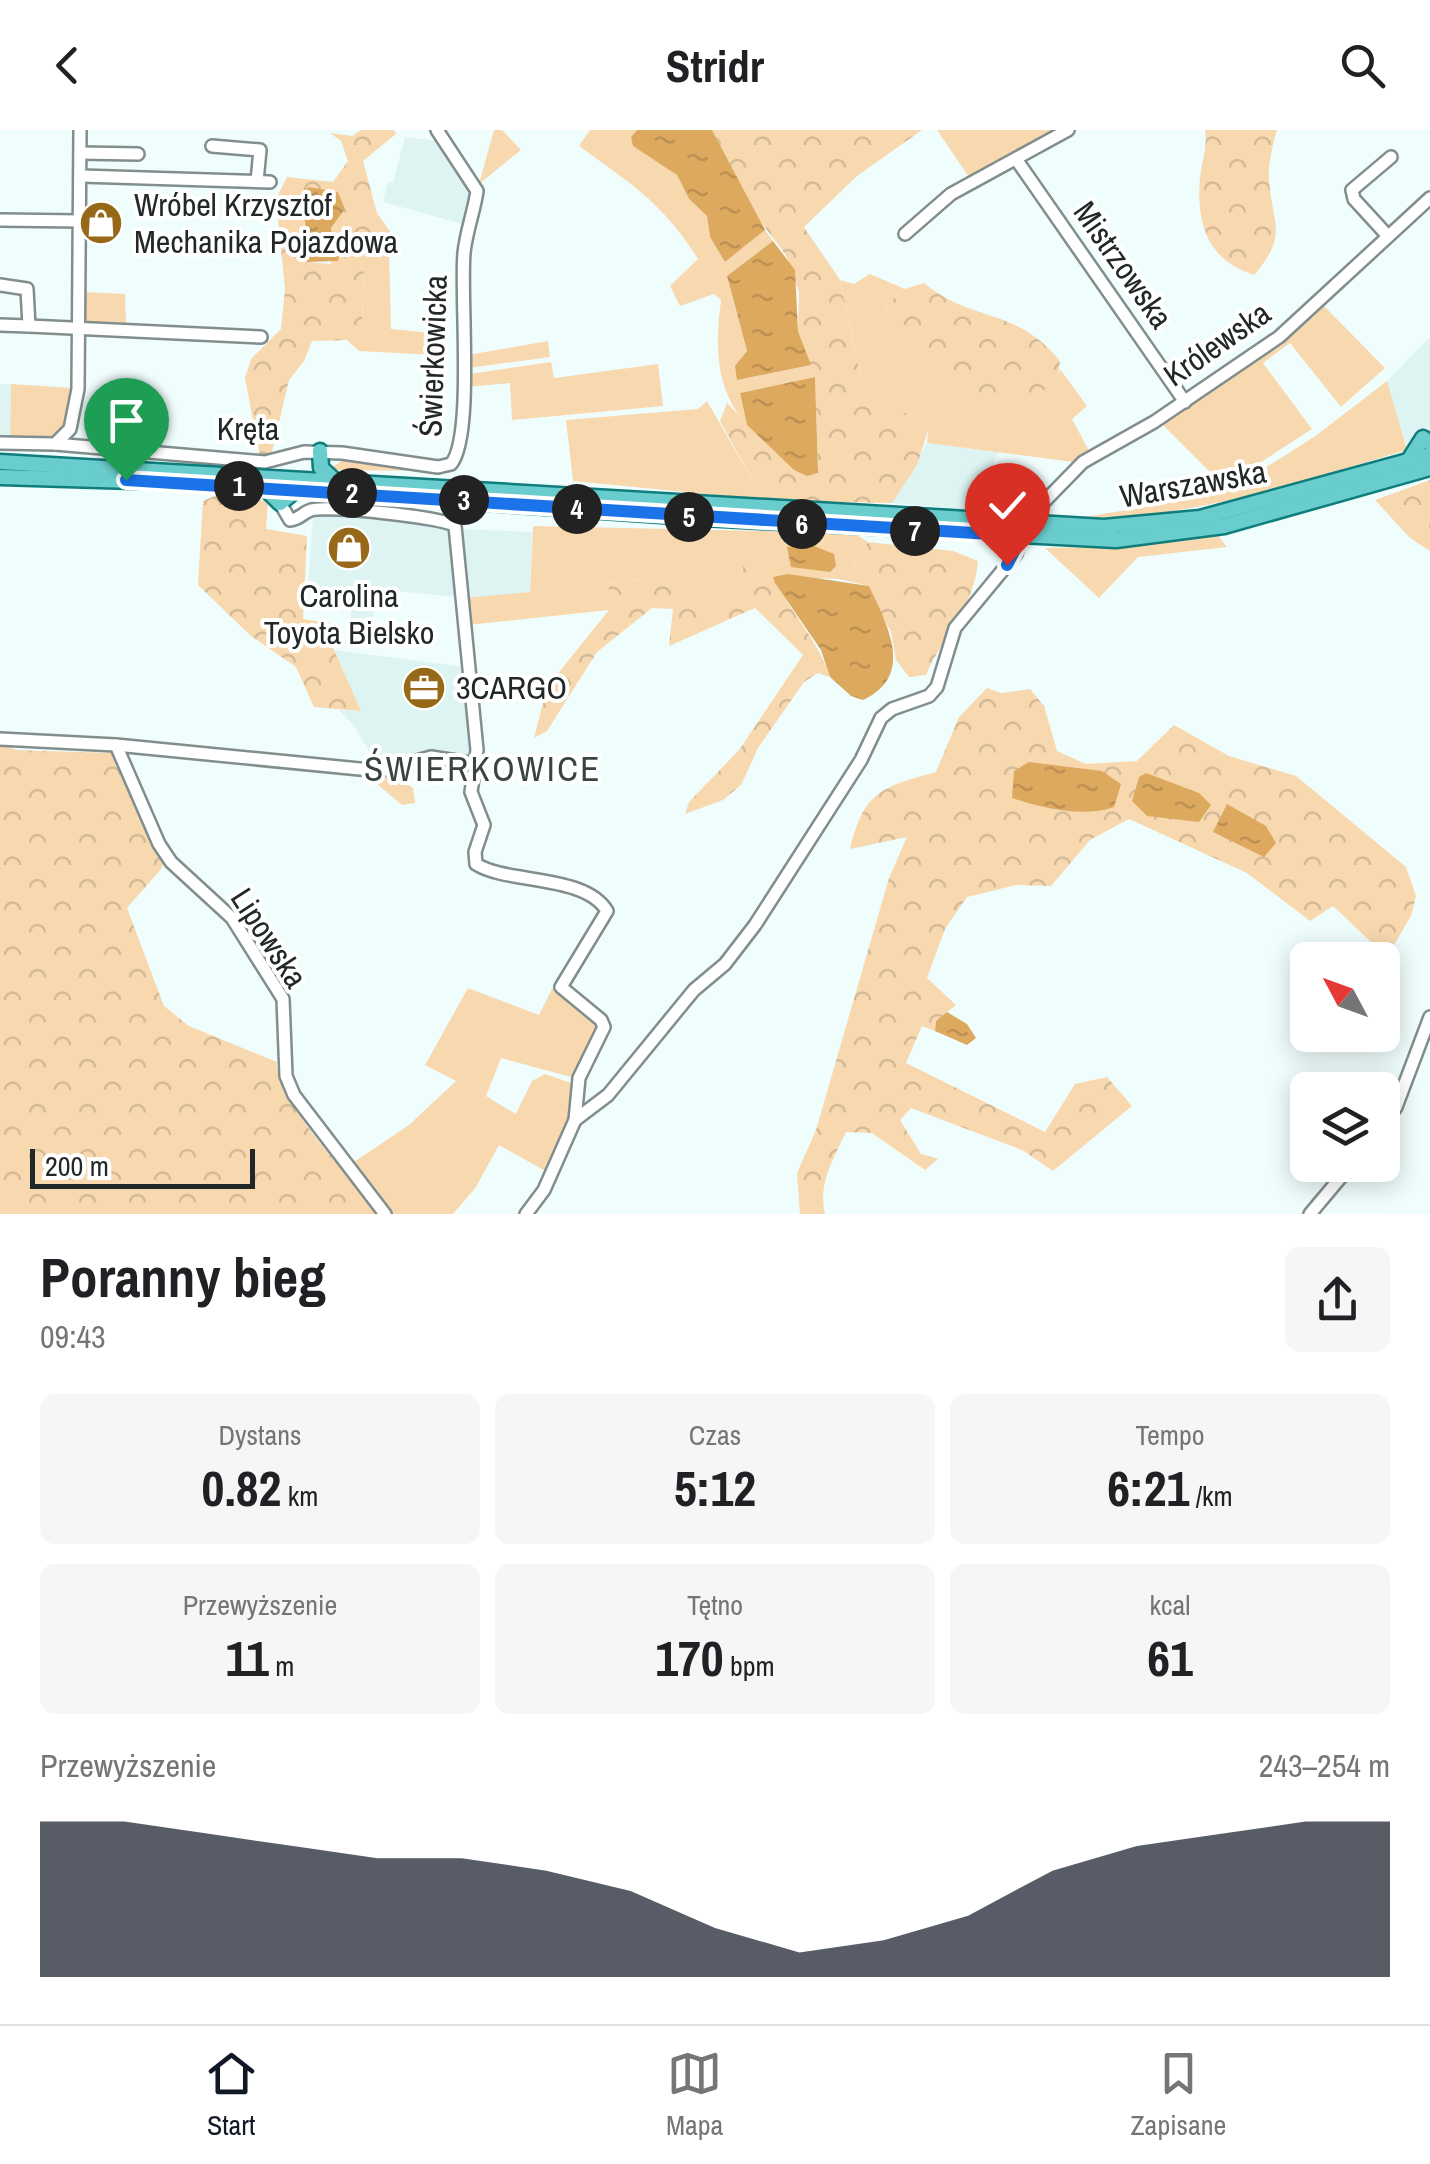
<!DOCTYPE html>
<html lang="pl">
<head>
<meta charset="utf-8">
<style>
  body { margin:0; font-family:"Archivo Narrow",sans-serif; background:#f6f6f6; color:#202124; height:100vh; display:flex; flex-direction:column; font-size:38px; white-space:nowrap }
  * { box-sizing:border-box; margin:0 }
  p { font-size:32px; color:#757577 }
  .icon { flex:none; width:55px; height:55px; fill:none; stroke:currentColor; stroke-width:2; stroke-linecap:round; stroke-linejoin:round }
  .map { position:relative; height:1084px; overflow:hidden }
  .sheet { display:flex; flex-direction:column; background:#fff; flex:1 }
  .sheet>* { flex:none }
  .needle { width:65px; rotate:311deg }
  .fabs { position:absolute; left:1290px; top:812px; display:grid; gap:20px }
  .fabs a { display:grid; place-items:center; width:110px; height:110px; border-radius:15px; background:#fff; box-shadow:0 5px 25px #0003; font-size:50px }
  .scale { position:absolute; left:30px; bottom:25px; width:225px; box-sizing:border-box; padding-left:10px; border:5px solid #222727; border-top:0; font-size:28px; line-height:35px; white-space:nowrap; color:#222727; -webkit-text-stroke:8px #fff; paint-order:stroke }
  .pin { position:absolute; display:grid; place-items:center; width:85px; height:85px; color:#fff; margin:-102px -42px; border-radius:50% 50% 50% 0; rotate:-45deg; box-shadow:0 0 10px #0007 }
  .pin .icon { rotate:45deg }
  .km { position:absolute; width:50px; height:50px; margin:-25px; border-radius:50%; background:#222; color:#fff; font-size:28px; line-height:50px; text-align:center }
  .round { display:grid; place-items:center; flex:none; width:105px; height:105px; border-radius:15px; background:#f6f6f6 }
  .head { display:flex; align-items:center; justify-content:space-between; height:170px; padding:0 40px }
  h1 { font-size:55px; font-weight:700; line-height:75px }
  .stats { display:grid; grid-template-columns:repeat(3,1fr); gap:15px; height:170px; padding:10px 40px }
  .stats div { display:grid; align-content:center; border-radius:15px; background:#f6f6f6; text-align:center }
  .stats b { font-size:50px; font-weight:700 }
  .stats small { font-size:28px; font-weight:400 }
  .stats p { font-size:28px }
  .chart { height:280px; padding:20px 40px }
  .chart p { display:flex; justify-content:space-between }
  .chart svg { width:100%; height:180px; margin-top:10px; fill:#111827; opacity:.7 }
  header { display:flex; justify-content:space-between; align-items:center; height:130px; padding:0 40px; background:#fff; font-size:45px; font-weight:700 }
  .tabs { display:flex; justify-content:space-around; align-items:center; height:140px; border-top:2px solid #e0e0e0; background:#fff; font-size:28px; color:#757577 }
  .tabs a { display:grid; justify-items:center; gap:5px }
  .tabs .on { color:#111827 }
  .map>svg:first-child { display:block }
</style>
</head>
<body>
<header><svg class="icon" aria-label="back" viewBox="0 0 24 24"><path d="M15 5l-7 7 7 7"/></svg>Stridr<svg class="icon" aria-label="search" viewBox="0 0 24 24"><circle cx="10" cy="10" r="6"/><path d="M15 15l6 6"/></svg></header>
<div class="map">
<svg width="1430" height="1084" viewBox="0 0 1430 1084">
  <defs>
    <pattern id="forest-crowns" width="20" height="18" patternUnits="userSpaceOnUse" patternTransform="scale(2.5)"><rect width="20" height="18" fill="#f8d9af"/><path d="M2 6a3 3 0 1 1 6 0M12 15a3 3 0 1 1 6 0" fill="none" stroke="#d4ba97"/></pattern>
    <pattern id="water-ripples" width="26" height="14" patternUnits="userSpaceOnUse" patternTransform="scale(2.5)"><rect width="26" height="14" fill="#dda95f"/><path d="M2 4q2-2 4 0t4 0M15 11q2-2 4 0t4 0" fill="none" stroke="#bd9153"/></pattern>
  </defs>
  <rect width="100%" height="100%" fill="#f0fdfd"/>
  <g fill="#ddf4f3">
    <polygon points="405,7 437,11 475,57 466,95 383,72 388,52 393,53"/>
    <polygon points="1430,207 1430,314 1407,320 1387,251"/>
    <polygon points="0,254 11,254 10,308 0,308"/>
    <polygon points="927,313 998,322 974,380 892,373"/>
    <polygon points="313,384 444,393 451,399 457,467 376,459 372,498 351,496 351,462 308,458"/>
    <polygon points="462,399 532,402 530,462 464,468"/>
    <polygon points="334,520 465,537 472,621 469,627 421,623 377,635 355,597 339,580 360,581"/>
  </g>
  <g fill="#f8d9af">
    <polygon points="494,0 502,0 521,20 479,54"/>
    <path d="M590,0H637L631,7L677,45L689,69L707,86L710,107L725,132L765,100L773,111L727,146L747,222L737,250L811,235L815,247L740,263L747,295C715,260 715,216 721,170L714,164L680,176L670,156L698,129C662,72 631,54 579,16Z"/>
    <polygon points="937,0 1060,0 971,50"/>
    <polygon points="365,103 389,118 391,199 432,203 434,225 359,221 347,210 362,190"/>
    <polygon points="870,144 905,159 885,176 905,217 1056,254 1060,239 1087,276 1072,289 1089,321 1073,332 927,313 928,300 873,268 861,248 840,150 854,154"/>
    <polygon points="85,162 125,164 126,194 85,192"/>
    <polygon points="1324,176 1385,238 1341,277 1290,213 1263,233 1312,299 1229,353 1221,353 1160,292 1244,239"/>
    <polygon points="548,211 550,227 468,238 468,225"/>
    <polygon points="551,232 554,248 658,234 663,276 512,290 510,253 467,257 469,244"/>
    <path d="M1387,251L1407,320C1292,353 1201,388 1079,388L1192,369L1206,348L1220,361H1228L1314,307Z"/>
    <polygon points="11,254 72,258 66,296 54,310 10,308"/>
    <polygon points="707,271 753,351 776,371 573,351 566,290 698,279"/>
    <polygon points="343,330 432,341 328,340"/>
    <path d="M533,396L854,403L868,412L854,432L869,456L839,449L773,447L770,430L743,437C723,500 701,455 664,448C648,446 625,453 609,454V480L468,495L464,468L530,462Z"/>
    <polygon points="1217,404 1227,417 1138,427 1099,468 1045,418 1140,416"/>
    <polygon points="393,645 413,658 415,673 402,675 372,650"/>
    <polygon points="553,857 599,895 575,948 501,928 486,966 516,984 532,951 545,944 571,953 567,992 547,1042 499,1015 476,1057 453,1084 393,1084 354,1032 409,995 456,951 425,935 468,858 539,885"/>
  </g>
  <g fill="url(#forest-crowns)" fill-rule="evenodd">
    <path d="M361,0H394L396,4L363,31L377,83L396,110L389,118L365,104L362,191L347,210L312,211L304,231L289,250L271,326L260,327L245,248L251,229L281,199L285,159L276,69L287,47L333,52L348,31L341,11L330,3L352,6ZM308,58L338,62L345,79L331,98V107L308,105L301,74ZM316,114H332L331,134L307,132Z"/>
    <polygon points="712,0 922,0 857,46 804,97 840,150 861,248 873,268 913,287 928,300 917,335 892,373 776,371 753,351 720,291 727,273 794,340 818,343 815,247 798,201 799,162 786,125 760,91"/>
    <path d="M1205,0H1277C1273,14 1268,33 1269,48C1271,92 1290,104 1254,145C1207,130 1196,93 1200,47C1202,31 1208,15 1205,0Z"/>
    <path d="M924,153C974,194 1015,176 1060,231L1057,254L1018,273L970,260L905,217L885,176L905,159Z"/>
    <polygon points="1430,350 1430,421 1410,408 1375,370"/>
    <polygon points="217,365 268,371 266,399 307,406 303,489 329,493 334,520 361,581 314,577 296,537 251,506 198,455 203,371"/>
    <path d="M868,412L953,421L978,431C974,478 944,503 926,545L909,547L896,530L891,502L854,431Z"/>
    <path d="M756,429L770,430C779,475 816,502 830,547L818,543L804,552L758,618L741,655L723,670L685,684L689,672L739,620L803,525L755,478L669,516L673,479L652,478L597,522L547,601L534,608L547,557L609,480V454C625,453 648,446 664,448C701,454 723,500 743,437Z"/>
    <path d="M987,558L1001,563L1030,559L1044,576L1057,621L1086,634L1137,631L1174,595L1229,626L1296,646L1406,737L1416,766L1411,786L1387,827L1333,776L1310,791L1247,743L1129,689L1090,710L1051,756L1016,755L967,767L945,799L927,848L956,875L936,891L935,901L922,896L906,933L1045,1002L1075,954L1107,947L1132,976L1053,1041L1022,1020L911,978L900,990L921,1024L938,1029L925,1040L872,1003L846,1002C833,1030 818,1053 825,1084H800L797,1043L816,1000L889,748L907,707L850,719C864,661 882,657 936,642L959,587Z"/>
    <path d="M0,612L16,620L112,623L164,727L162,738L127,778L164,876L189,896L277,932C272,966 356,1055 380,1084H0Z"/>
  </g>
  <g fill="url(#water-ripples)">
    <polygon points="637,0 712,0 765,100 725,132 710,107 707,86 689,69 677,45 633,16 631,7"/>
    <polygon points="308,57 338,62 345,79 331,98 332,107 308,105 301,74"/>
    <polygon points="773,111 795,140 798,201 811,235 737,250 735,236 747,221 727,146"/>
    <polygon points="332,114 341,120 338,131 307,132 307,115"/>
    <polygon points="815,247 818,343 807,346 794,340 747,295 740,263"/>
    <polygon points="807,413 834,424 836,436 830,442 791,437 787,417"/>
    <path d="M788,444L869,456C887,494 916,546 863,570L851,566L830,547L821,520L775,453L773,447Z"/>
    <path d="M1029,632L1102,641L1121,654L1114,677C1084,688 1042,678 1012,668L1014,641Z"/>
    <polygon points="1146,643 1199,663 1211,675 1199,692 1147,686 1132,671 1139,647"/>
    <polygon points="1227,674 1266,696 1276,713 1264,727 1213,702"/>
    <polygon points="947,882 967,894 976,908 967,915 935,901 936,891"/>
  </g>
  <g fill="none" stroke-linecap="round" stroke-linejoin="round">
    <g stroke="#828e8e" stroke-width="16">
      <g id="minor">
        <polyline points="212,16 260,20 257,51"/>
        <polyline points="80,23 138,24"/>
        <polyline points="1016,29 1185,272"/>
        <polyline points="81,46 270,52"/>
        <polyline points="0,90 80,91"/>
        <polyline points="905,104 951,64 1068,0"/>
        <polyline points="1387,105 1354,69 1352,60 1391,27"/>
        <polyline points="0,155 27,159 29,196 261,207"/>
        <polyline points="0,195 29,196"/>
        <polyline points="0,313 55,314 70,299 78,259 80,0"/>
        <path d="M55,314L265,332L304,322L342,323L438,337L451,334C474,307 460,165 464,123C466,102 474,82 477,61L437,0"/>
        <path d="M280,373L290,390C300,389 302,383 311,380C326,375 444,387 455,396L477,620L471,662L484,695L475,722L476,734C507,754 585,744 607,781L561,857L601,890L604,897L579,948L575,990L544,1060L526,1084"/>
        <polyline points="1033,395 1039,377 1083,332 1154,292 1279,207 1430,68"/>
        <polyline points="0,609 116,615 159,714 171,732 232,788 283,869 286,946 294,965 385,1084"/>
        <polyline points="116,615 380,641 431,627 476,634"/>
        <polyline points="575,990 608,965 694,860 725,834 755,795 861,630 881,588 892,579 929,566 937,557 955,498 1016,424 1021,407"/>
        <polyline points="1382,997 1396,977 1430,887"/>
        <polyline points="1310,1084 1351,1035"/>
      </g>
    </g>
    <g stroke="#107d7d" stroke-width="19">
      <g id="major">
        <polyline points="320,321 321,338 334,350"/>
        <polyline points="1409,330 1423,308 1430,313"/>
        <polyline points="0,332 1104,397 1200,388 1430,325"/>
        <polyline points="0,347 199,353 704,388 1116,410 1224,396 1430,338"/>
        <polyline points="265,358 280,373 296,360"/>
      </g>
    </g>
    <use href="#minor" stroke="#fff" stroke-width="11"/>
    <use href="#major" stroke="#6acdcd" stroke-width="14"/>
  </g>
  <g fill="none" stroke-linecap="round" stroke-linejoin="round">
    <g stroke="#fff" stroke-width="20">
      <polyline id="route" points="126,350 1022,406 1007,435"/>
    </g>
    <use href="#route" stroke="#1a73e8" stroke-width="12"/>
  </g>
  <defs>
    <g id="shop-disc" transform="scale(2.25)"><circle r="9.5" fill="#976818" stroke="#fff"/><path d="M-5-2.5h2.3a2.7 3.5 0 0 1 5.4 0H5L5.5 6h-11ZM-1.5-2.5h3a1.5 2.3 0 0 0-3 0Z" fill="#fff"/></g>
    <g id="office-disc" transform="scale(2.25)"><circle r="9.5" fill="#976818" stroke="#fff"/><path d="M-6-3h4V-5.5h4V-3h4V5H-6ZM-1-4.5V-3h2v-1.5ZM-6 0V1H6V0Z" fill="#fff"/></g>
  </defs>
  <g fill-rule="evenodd">
    <use href="#shop-disc" x="101" y="93"/>
    <use href="#shop-disc" x="349" y="418"/>
    <use href="#office-disc" x="424" y="558"/>
  </g>
  <g text-anchor="middle" stroke-width="8" stroke-linejoin="round" paint-order="stroke">
    <g font-size="32" fill="#222727" stroke="#fff" text-anchor="start">
      <text x="134" y="86">Wróbel Krzysztof<tspan x="134" dy="37">Mechanika Pojazdowa</tspan></text>
      <text x="349" y="477" text-anchor="middle">Carolina<tspan x="349" dy="37">Toyota Bielsko</tspan></text>
      <text x="456" y="569">3CARGO</text>
    </g>
    <g font-size="32" fill="#222727" stroke="#fff">
      <text transform="translate(1123 135) rotate(55)" y="11">Mistrzowska</text>
      <text transform="translate(1217 214) rotate(-35)" y="11">Królewska</text>
      <text transform="translate(433 226) rotate(-88)" y="11">Świerkowicka</text>
      <text x="248" y="310">Kręta</text>
      <text transform="translate(1193 354) rotate(-10)" y="11">Warszawska</text>
      <text transform="translate(269 808) rotate(57)" y="11">Lipowska</text>
    </g>
    <g font-size="35" letter-spacing="2.5" fill="#394343" stroke="#fff">
      <text x="483" y="651">ŚWIERKOWICE</text>
    </g>
  </g>
</svg>
<div class="fabs">
<a><svg class="needle" viewBox="-14 -14 28 28"><path d="M0-13l5 13h-10z" fill="#e53935"/><path d="M0 13l5-13h-10z" fill="#757577"/></svg></a>
<a><svg class="icon" aria-label="layers" viewBox="0 0 24 24"><path d="M12 4l9 5-9 5-9-5zM3 14l9 5 9-5"/></svg></a>
</div>
<div class="scale">200 m</div>
<div class="pin" style="left:126px;top:350px;background:#1e9e55"><svg class="icon" aria-label="arrive" viewBox="0 0 24 24"><path d="M6 21V4h12l-3 4 3 4H6"/></svg></div>
<div class="pin" style="left:1007px;top:435px;background:#d93025"><svg class="icon" aria-label="check" viewBox="0 0 24 24"><path d="M5 12l5 5 9-10"/></svg></div>
<b class="km" style="left:239px;top:356px">1</b>
<b class="km" style="left:352px;top:363px">2</b>
<b class="km" style="left:464px;top:370px">3</b>
<b class="km" style="left:577px;top:379px">4</b>
<b class="km" style="left:689px;top:387px">5</b>
<b class="km" style="left:802px;top:394px">6</b>
<b class="km" style="left:915px;top:401px">7</b>
</div>
<section class="sheet">
<div class="head"><div><h1>Poranny bieg</h1><p>09:43</p></div><a class="round"><svg class="icon" aria-label="share" viewBox="0 0 24 24"><path d="M12 15V3M7 8l5-5 5 5M5 13v7h14v-7"/></svg></a></div>
<div class="stats">
<div><p>Dystans</p><b>0.82<small> km</small></b></div>
<div><p>Czas</p><b>5:12</b></div>
<div><p>Tempo</p><b>6:21<small> /km</small></b></div>
</div>
<div class="stats">
<div><p>Przewyższenie</p><b>11<small> m</small></b></div>
<div><p>Tętno</p><b>170<small> bpm</small></b></div>
<div><p>kcal</p><b>61</b></div>
</div>
<div class="chart"><p><span>Przewyższenie</span>243–254 m</p>
<svg viewBox="0 0 160 44" preserveAspectRatio="none"><path d="M0 44V6L10 6L20 9L30 12L40 15L50 15L60 18L70 23L80 32L90 38L100 35L110 29L120 18L130 12L140 9L150 6L160 6V44z"/></svg>
</div>
</section>
<nav class="tabs">
<a class="on"><svg class="icon" aria-label="home" viewBox="0 0 24 24"><path d="M3 11l9-7 9 7M6 9v11h12V9"/></svg>Start</a>
<a><svg class="icon" aria-label="map" viewBox="0 0 24 24"><path d="M3 6l6-2 6 2 6-2v14l-6 2-6-2-6 2zM9 4v14M15 6v14"/></svg>Mapa</a>
<a><svg class="icon" aria-label="saved" viewBox="0 0 24 24"><path d="M7 4h10v16l-5-4-5 4z"/></svg>Zapisane</a>
</nav>
</body>
</html>
